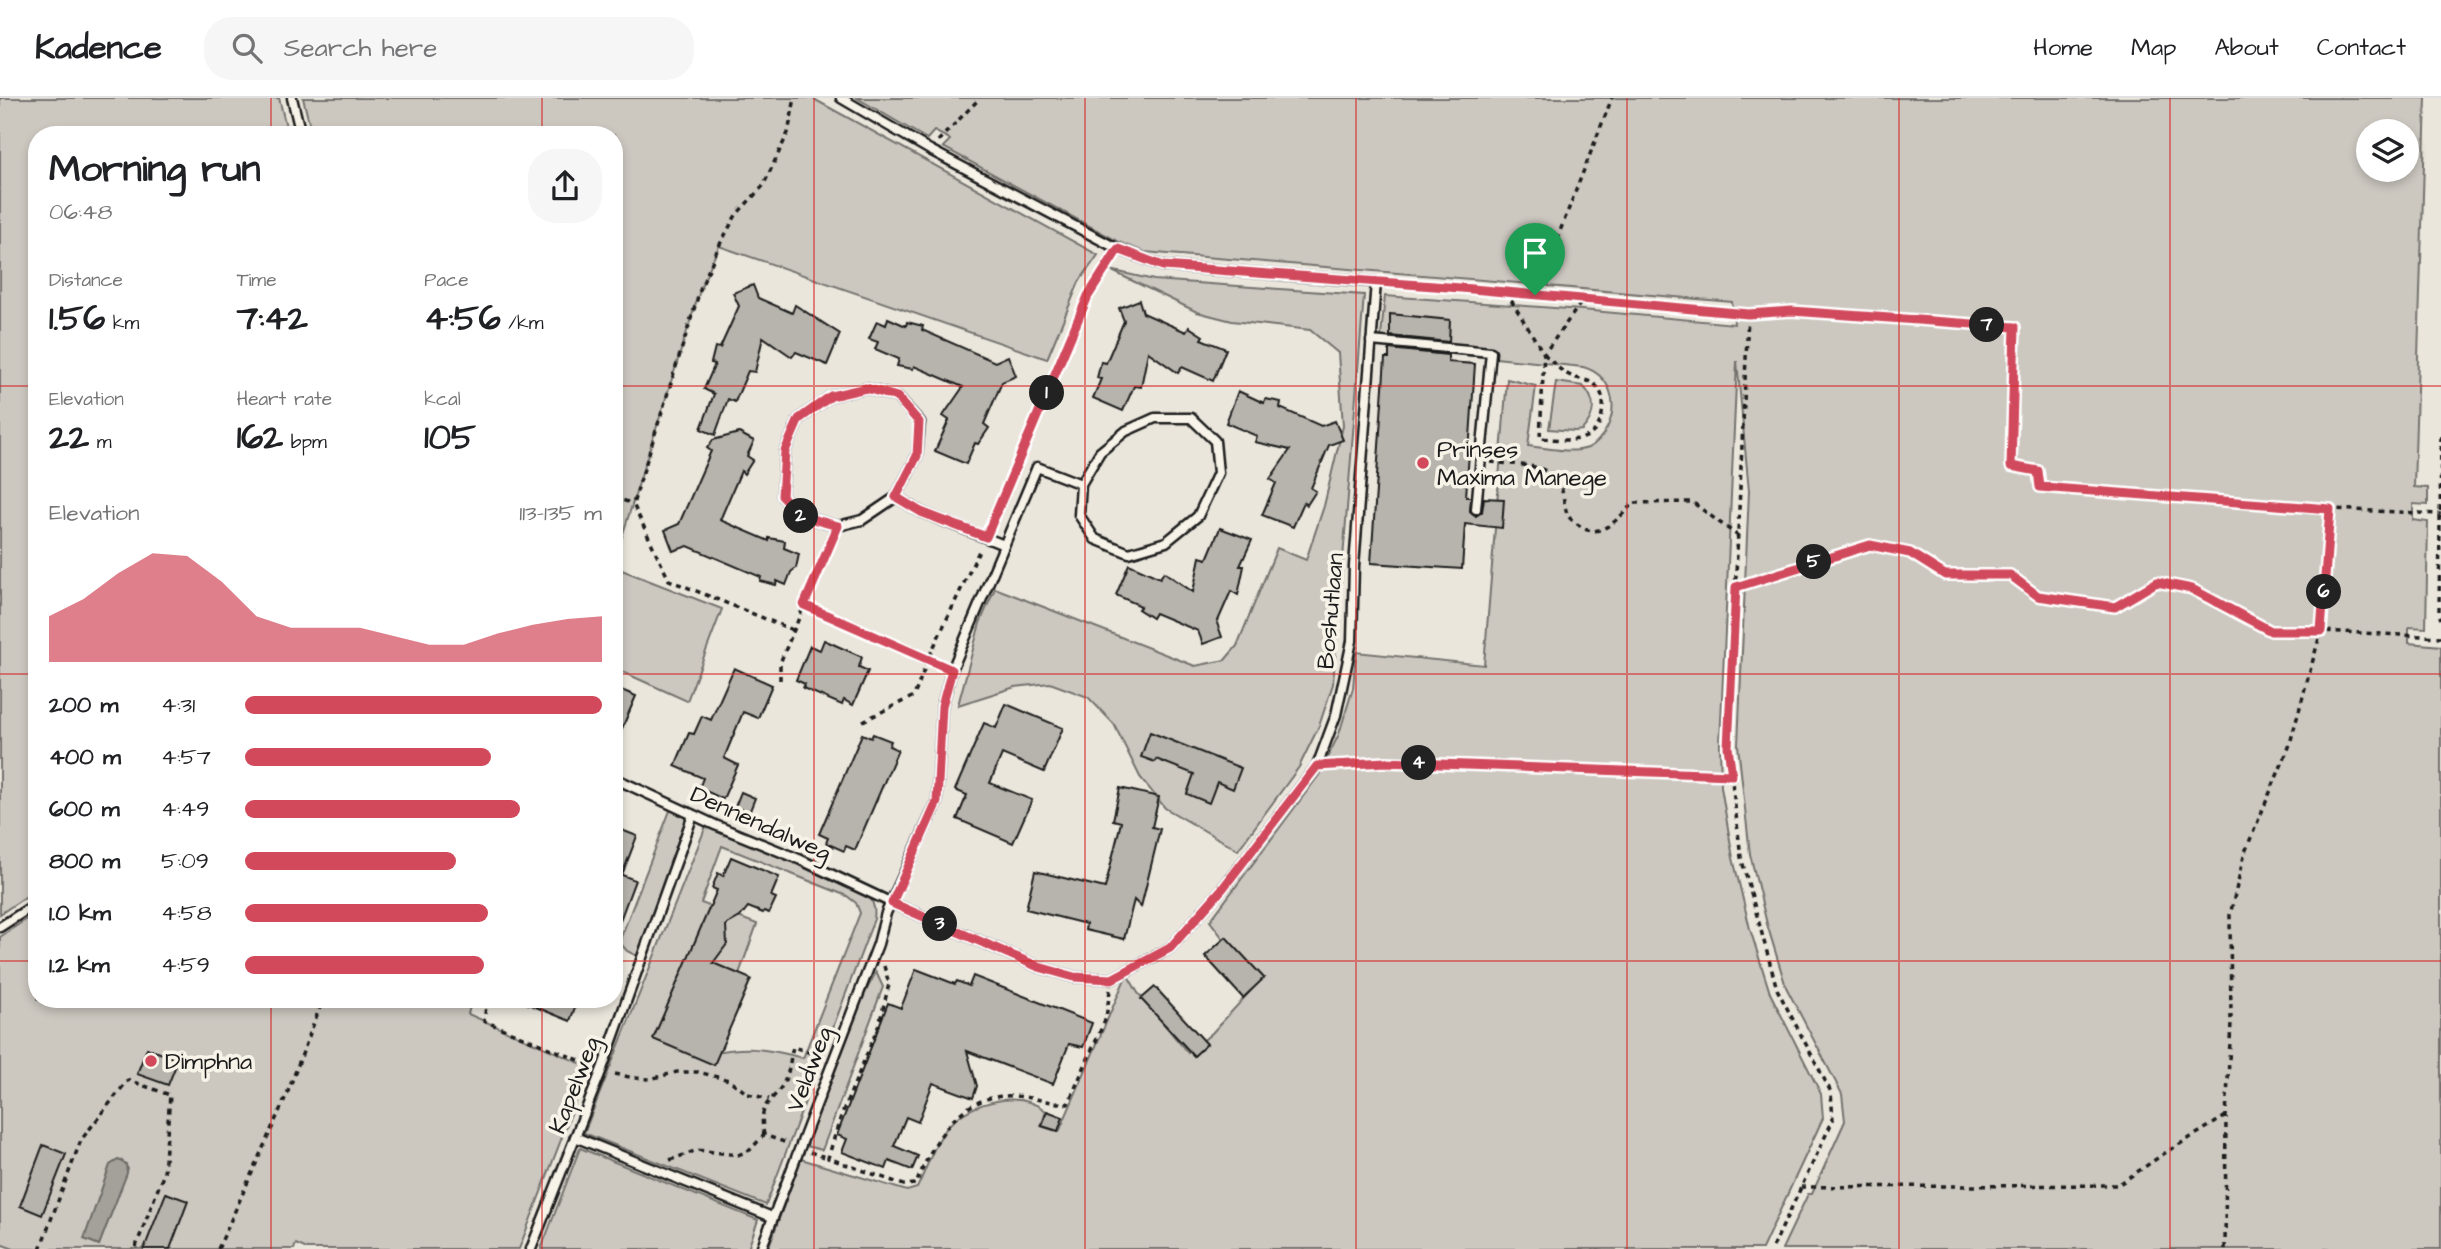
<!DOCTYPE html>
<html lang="en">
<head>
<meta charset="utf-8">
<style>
  body { margin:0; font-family:"Architects Daughter",sans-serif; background:#f6f6f6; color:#202124; height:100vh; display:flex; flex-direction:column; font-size:26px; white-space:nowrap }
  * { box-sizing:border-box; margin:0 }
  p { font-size:23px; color:#757577 }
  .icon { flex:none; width:38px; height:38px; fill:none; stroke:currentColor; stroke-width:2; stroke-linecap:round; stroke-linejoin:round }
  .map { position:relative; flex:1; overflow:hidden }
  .side { position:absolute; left:28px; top:28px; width:595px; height:882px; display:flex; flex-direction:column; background:#fff; border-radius:28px; box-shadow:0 4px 10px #0003 }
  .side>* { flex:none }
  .tools { position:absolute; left:2356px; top:21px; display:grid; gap:14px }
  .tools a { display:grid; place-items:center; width:63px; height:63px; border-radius:50%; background:#fff; box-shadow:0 4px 10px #0003; font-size:35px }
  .pin { position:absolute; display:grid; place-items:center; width:60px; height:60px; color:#fff; margin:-72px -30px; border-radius:50% 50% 50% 0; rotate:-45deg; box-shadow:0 0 7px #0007 }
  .pin .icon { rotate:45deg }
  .km { position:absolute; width:35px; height:35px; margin:-18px; border-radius:50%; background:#222; color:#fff; font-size:19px; line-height:35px; text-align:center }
  .round { display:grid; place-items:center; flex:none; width:74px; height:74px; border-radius:28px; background:#f6f6f6 }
  .overview { display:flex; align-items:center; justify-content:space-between; height:119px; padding:0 21px }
  h1 { font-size:38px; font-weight:800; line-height:52px }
  .metrics { display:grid; grid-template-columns:repeat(3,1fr); gap:10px; height:119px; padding:7px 21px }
  .metrics div { display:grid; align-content:center }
  .metrics b { font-size:35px; font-weight:800 }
  .metrics small { font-size:19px; font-weight:400 }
  .metrics p { font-size:19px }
  .chart { height:196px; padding:14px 21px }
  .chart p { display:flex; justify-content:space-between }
  .chart svg { width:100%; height:126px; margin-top:7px; fill:#d1495b; opacity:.7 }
  ul { padding:0 21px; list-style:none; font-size:23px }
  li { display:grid; grid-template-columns:112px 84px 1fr; align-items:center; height:52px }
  li i { height:18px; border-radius:9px; background:#d1495b }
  header { display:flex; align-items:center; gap:42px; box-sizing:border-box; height:98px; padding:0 35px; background:#fff; border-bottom:2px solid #e0e0e0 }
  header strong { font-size:33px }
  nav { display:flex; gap:38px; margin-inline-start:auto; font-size:24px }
  .search { width:490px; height:63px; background:#f6f6f6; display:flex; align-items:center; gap:18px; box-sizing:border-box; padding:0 24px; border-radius:28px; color:#757577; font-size:26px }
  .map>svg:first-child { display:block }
</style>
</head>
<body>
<header>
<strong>Kadence</strong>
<div class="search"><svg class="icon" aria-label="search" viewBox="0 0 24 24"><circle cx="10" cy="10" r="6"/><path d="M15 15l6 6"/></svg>Search here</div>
<nav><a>Home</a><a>Map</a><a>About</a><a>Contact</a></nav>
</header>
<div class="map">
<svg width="2441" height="1151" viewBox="0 0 2441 1151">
  <rect width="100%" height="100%" fill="#eae6dc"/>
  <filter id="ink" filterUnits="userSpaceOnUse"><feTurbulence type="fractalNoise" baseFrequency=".0143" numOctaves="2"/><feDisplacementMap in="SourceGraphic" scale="14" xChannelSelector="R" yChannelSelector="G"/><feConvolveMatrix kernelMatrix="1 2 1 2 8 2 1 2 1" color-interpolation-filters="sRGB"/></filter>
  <g filter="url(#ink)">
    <g fill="#ccc8c0" stroke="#74726e" stroke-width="2" fill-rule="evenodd">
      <polygon points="0,0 279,0 288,37 37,37 37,791 0,816"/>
      <polygon points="303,0 812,0 1098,157 1079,184 1047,261 719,148 701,189 614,464 614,37 312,37"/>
      <path d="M857,0H2426L2414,389L2428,390V407L2413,406V422L2428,424L2426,530L2409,529V545L2441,548V1151H1782L1808,1096H1812L1845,1023L1842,996L1786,889L1767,826L1750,756L1738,647L1749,393L1737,263L1720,646L1721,689L1733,760L1750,831L1770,895L1821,996L1823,1020L1762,1151H768L801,1061L907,1093L917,1090C927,1070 935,1042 950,1026C973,1004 1019,991 1046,1013L1041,1028L1059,1034L1127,876L1138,895L1188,955L1212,935L1257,886L1210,823L1319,677L1339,636L1353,590L1356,554L1484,567L1507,281L1536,288L1528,348C1547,350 1570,356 1588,350C1597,346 1602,339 1607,330C1619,306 1611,277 1583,269L1380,248L1385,198L1582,212L1734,226L1732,204L1548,188L1556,164L1539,163L1530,186L1144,154L1119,144L943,49L950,42L948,40L934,33L927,41ZM2368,33H2406V72H2368Z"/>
      <polygon points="1110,172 1154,182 1364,197 1333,586 1319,628 1299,669 1238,752 1165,710 1140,679 1114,626 1088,599 1050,585 1015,589 958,607 980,525 995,490 1195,568 1225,562 1237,548 1277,450 1306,462 1324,408 1343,328 1338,255 1310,232 1232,223 1197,214"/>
      <path d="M1556,284L1583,288C1597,303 1596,317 1582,332L1575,333L1549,331Z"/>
      <polygon points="614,469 722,511 687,603 614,570"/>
      <polygon points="671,710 692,718 637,858 627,853 620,845 621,839"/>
      <path d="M708,723L854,783C866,795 877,802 874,821L766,1107L584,1035ZM722,748L847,798L856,805L860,815L803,960C764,949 744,948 705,956L718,934L757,826L701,805Z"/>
      <path d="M37,814V901H472L468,916L589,969L519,1151H307L296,1146L294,1151H14L0,1146V839ZM122,1063L128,1071L99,1147L84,1141Z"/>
      <polygon points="876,874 883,889 824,1047 822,1052 806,1048 864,897"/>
      <polygon points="580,1050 758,1122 748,1151 541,1151"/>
    </g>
    <polygon fill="#a3a19a" stroke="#6d6c68" stroke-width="2" points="118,1062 126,1066 127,1075 99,1147 84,1141 110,1067"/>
    <g fill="#b6b4ac" stroke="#1c1c1c" stroke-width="2">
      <polygon points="753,187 758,200 792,215 795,207 840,236 827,267 796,254 792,259 763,239 755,274 748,273 735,304 728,301 715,337 701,331 714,296 704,291 715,266 711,265 715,249 720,250 739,208 733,195"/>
      <polygon points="1139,202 1143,215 1186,234 1189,229 1203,238 1201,241 1226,251 1213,283 1182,269 1178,275 1148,254 1141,289 1134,288 1123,313 1093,300 1101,281 1097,280 1101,264 1106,265 1124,223 1119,210"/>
      <polygon points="1390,216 1450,222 1449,244 1390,238"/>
      <polygon points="888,220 906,228 907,224 923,228 922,232 995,264 1008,258 1016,278 1002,284 984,326 989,330 978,346 975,345 966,366 935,353 949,322 943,318 963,289 914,268 913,271 897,268 899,261 875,251 878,244 869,241 877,223 886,227"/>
      <polygon points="1389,251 1448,257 1448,264 1475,266 1466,399 1471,399 1470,413 1476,418 1482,414 1484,400 1504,401 1502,430 1465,426 1462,471 1371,465 1385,260 1389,260"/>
      <polygon points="1238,293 1264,305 1265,301 1281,304 1280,310 1321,328 1335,323 1343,342 1329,347 1311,390 1316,393 1307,407 1304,404 1293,429 1262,417 1276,385 1270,381 1290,352 1255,344 1257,338 1226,325"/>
      <polygon points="739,335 754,343 747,358 753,362 744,376 741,373 720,422 769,443 769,440 785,443 784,450 799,456 796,470 791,474 786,487 777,483 776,487 760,483 761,479 688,448 673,453 665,432 679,426 711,353 707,350 713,342"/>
      <polygon points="1220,430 1252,442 1240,468 1244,468 1238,497 1231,493 1217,525 1222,539 1203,546 1198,533 1155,515 1152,520 1138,511 1141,508 1116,497 1129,466 1160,480 1164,474 1193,494 1200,459 1207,461"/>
      <polygon points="824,542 862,559 859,569 868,573 853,607 844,602 842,607 803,590 805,586 796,582 810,548 820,552"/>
      <polygon points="734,570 772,587 758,620 743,614 724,660 738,667 723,701 699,690 703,680 675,668 689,635 694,636 702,618 711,622"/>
      <polygon points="614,589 636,598 614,649"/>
      <polygon points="1006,606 1063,630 1044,674 1002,656 990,685 1032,702 1013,745 957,721 967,697 955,692 984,625 996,630"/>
      <polygon points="1150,634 1241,670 1233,691 1217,684 1209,705 1187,696 1194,676 1156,661 1155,664 1141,659"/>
      <polygon points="862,636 871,640 873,636 891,643 889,648 898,652 855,752 846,748 844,753 826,745 828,740 819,736"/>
      <polygon points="1120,690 1159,699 1152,729 1160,731 1141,809 1134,802 1124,841 1085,832 1086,826 1026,811 1035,773 1105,790 1121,724 1113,722"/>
      <polygon points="741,694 755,700 749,715 735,709"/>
      <polygon points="614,729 637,738 622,777 635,782 616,833"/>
      <polygon points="731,759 779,779 771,798 776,800 769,815 764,813 763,815 748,809 740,819 726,827 727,846 713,865 751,881 714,967 653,941 717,792 712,790 718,775 723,778"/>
      <polygon points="1226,839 1264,880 1243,900 1205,858"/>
      <polygon points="916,871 955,886 957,883 969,888 973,878 1092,925 1083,949 1069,946 1053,986 967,953 977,988 973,1000 933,985 918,1024 906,1019 894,1048 918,1058 912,1072 889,1063 886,1071 842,1054 847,1041 837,1037 888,905 901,910"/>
      <polygon points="1155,889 1207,946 1194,958 1141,901"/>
      <polygon points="516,901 578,901 570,923"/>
      <polygon points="147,950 178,962 168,987 137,976"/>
      <polygon points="1047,1013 1063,1019 1058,1033 1042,1028"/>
      <polygon points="43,1047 66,1056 42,1117 20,1108"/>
      <polygon points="166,1095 188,1103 170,1151 144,1151"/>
    </g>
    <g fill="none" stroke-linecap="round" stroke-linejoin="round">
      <g stroke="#1c1c1c" stroke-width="13">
        <g id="lane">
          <polyline points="292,0 301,37"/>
          <polyline points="1371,243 1491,254 1476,411"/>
          <polyline points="896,399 917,358 920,324 897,299 866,290 831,298 799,321 785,353 782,398 801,418 838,428 862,422 896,399 921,414 1004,447"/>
          <polyline points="614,680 715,727 801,762 892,805 1039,869 1074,879 1112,881 1170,850 1223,790 1317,668 1336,617 1352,543 1354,468 1376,184 1163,168 1118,151 930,52 841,0"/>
          <polyline points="0,829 37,805"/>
          <polyline points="575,1039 772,1119"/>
          <polyline points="531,1151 602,971 693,717"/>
          <polyline points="761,1151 878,846 886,815 937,704 942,608 952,572 1037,369 1081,386 1079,417 1095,441 1129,455 1166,444 1198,418 1218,375 1215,343 1191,320 1155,320 1126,333 1100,354 1081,386"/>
        </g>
      </g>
      <g stroke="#1c1c1c" stroke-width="3.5" stroke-dasharray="5 5" stroke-linecap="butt">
        <polyline points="938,43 980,0"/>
        <polyline points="1388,185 1461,190 1748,216 1792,213 2015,229 2012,368 2038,373 2040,389 2331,411 2441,416"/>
        <polyline points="1506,194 1544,256 1583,202"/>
        <polyline points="1535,197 1612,0"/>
        <polyline points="1748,217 1728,649 1741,759 1777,891 1831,994 1833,1022 1772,1151"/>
        <path d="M1544,256C1552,263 1560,273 1569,277C1579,283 1590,280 1598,290C1604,298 1604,308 1602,316C1596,349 1566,342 1540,340Z"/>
        <polyline points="2441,338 2439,516 2441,521"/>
        <path d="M1491,364C1510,367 1539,365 1554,378C1565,388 1562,405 1568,418C1571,422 1576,425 1580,428C1600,443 1620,419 1633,405L1692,404L1738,438"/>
        <polyline points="614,399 633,406"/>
        <polyline points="990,428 1088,198 1112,161"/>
        <polyline points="1736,489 1870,447 1910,455 1945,477 2010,477 2038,498 2115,509 2157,484 2192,491 2271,533 2321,533 2441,539"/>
        <polyline points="804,507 940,566"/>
        <polyline points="793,532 669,482 633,406 701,189 719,148 736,117 763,88 788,35 795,0"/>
        <polyline points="780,582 780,565 833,439"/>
        <polyline points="863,623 914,598 928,561 980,451"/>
        <polyline points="1329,668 1385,664 1731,677"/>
        <path d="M884,868L889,886L879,927L841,1018L828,1060L904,1087L916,1086C934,1042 959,995 1014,998C1032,999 1050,1005 1068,1006L1106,920L1110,892"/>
        <polyline points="487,901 484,923 591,967"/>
        <polyline points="615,976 634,980 650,981 677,974 698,974 729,982 748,996 769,1001"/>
        <path d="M764,1037C757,1000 774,1007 785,982C790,972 790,960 793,949L821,958"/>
        <polyline points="810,1054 828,1060"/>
        <polyline points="670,1062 697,1052 738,1057 750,1052 764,1037 787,1045"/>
        <polyline points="1801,1089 2118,1087 2165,1055 2226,1018"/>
        <polyline points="40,1151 81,1042 128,982 170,997 164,1075 135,1151"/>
        <polyline points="218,1151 287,996 323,901"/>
        <polyline points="2225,1151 2226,1018 2231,925 2230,817 2245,754 2289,649 2321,533 2331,411"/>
      </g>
      <use href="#lane" stroke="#f7f3e8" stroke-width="8"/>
    </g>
  </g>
  <g fill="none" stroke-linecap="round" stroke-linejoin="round" filter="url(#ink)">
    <g stroke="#fff" stroke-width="14">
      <polygon id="route" points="1118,151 1163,168 1461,190 1748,216 1792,213 2015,229 2011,368 2038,373 2040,389 2330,411 2321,533 2271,533 2192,491 2157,484 2115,509 2038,498 2010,477 1945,477 1910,455 1870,447 1736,489 1728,649 1732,677 1385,664 1317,668 1223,790 1170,850 1112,881 1074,879 1039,869 892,805 937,704 942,608 952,572 804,507 838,428 801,418 782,398 785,353 799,321 831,298 866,290 897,299 919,324 917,358 896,399 921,414 986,439 1088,198"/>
    </g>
    <use href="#route" stroke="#d1495b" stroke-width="9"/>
  </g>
  <path fill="none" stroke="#d62828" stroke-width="2" stroke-opacity="0.55" d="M271,0V37M542,0V37M814,0V1151M1085,0V1151M1356,0V1151M1627,0V1151M1899,0V1151M2170,0V1151M0,288H37M614,288H2441M0,576H37M614,576H2441M0,863H37M614,863H2441M271,901V1151M542,901V1151"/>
  <g fill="#d1495b" stroke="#f7f3e8" stroke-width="2.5">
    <circle cx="1423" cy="365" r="7"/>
    <circle cx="151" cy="963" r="7"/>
  </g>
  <g text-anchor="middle" stroke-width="7" stroke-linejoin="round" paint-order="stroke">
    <g font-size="24" fill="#1c1c1c" stroke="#f7f3e8" text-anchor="start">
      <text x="1437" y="359">Prinses<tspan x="1437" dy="28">Maxima Manege</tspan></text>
      <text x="165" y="971">Dimphna</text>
    </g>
    <g font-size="24" fill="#1c1c1c" stroke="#f7f3e8">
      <text transform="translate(1330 513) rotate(-85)" y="8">Boshutlaan</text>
      <text transform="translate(761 725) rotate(24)" y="8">Dennendalweg</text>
      <text transform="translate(809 971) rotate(-69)" y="8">Veldweg</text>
      <text transform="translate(574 987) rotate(-69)" y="8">Kapelweg</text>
    </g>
  </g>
</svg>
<div class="tools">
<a><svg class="icon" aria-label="layers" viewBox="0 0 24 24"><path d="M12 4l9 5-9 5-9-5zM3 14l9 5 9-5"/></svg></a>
</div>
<div class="pin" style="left:1535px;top:197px;background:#1e9e55"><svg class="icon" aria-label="arrive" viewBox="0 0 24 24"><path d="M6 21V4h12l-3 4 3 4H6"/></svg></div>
<b class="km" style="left:1047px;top:295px">1</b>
<b class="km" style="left:801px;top:418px">2</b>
<b class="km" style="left:940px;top:826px">3</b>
<b class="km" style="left:1419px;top:665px">4</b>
<b class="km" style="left:1814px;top:464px">5</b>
<b class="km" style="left:2324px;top:494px">6</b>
<b class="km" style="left:1987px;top:227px">7</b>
<section class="side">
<div class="overview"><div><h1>Morning run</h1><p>06:48</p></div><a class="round"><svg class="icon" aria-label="share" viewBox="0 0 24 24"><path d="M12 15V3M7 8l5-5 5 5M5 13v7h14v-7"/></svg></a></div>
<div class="metrics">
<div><p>Distance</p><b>1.56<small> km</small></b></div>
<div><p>Time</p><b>7:42</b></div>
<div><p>Pace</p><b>4:56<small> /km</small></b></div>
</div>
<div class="metrics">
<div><p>Elevation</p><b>22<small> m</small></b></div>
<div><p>Heart rate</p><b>162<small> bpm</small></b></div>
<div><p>kcal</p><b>105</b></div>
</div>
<div class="chart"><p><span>Elevation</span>113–135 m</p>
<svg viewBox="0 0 160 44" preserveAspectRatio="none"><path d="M0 44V28L10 22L20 13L30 6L40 7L50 16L60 28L70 32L80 32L90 32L100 35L110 38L120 38L130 34L140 31L150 29L160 28V44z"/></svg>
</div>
<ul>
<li><b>200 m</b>4:31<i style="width:100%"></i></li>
<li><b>400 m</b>4:57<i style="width:69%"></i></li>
<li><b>600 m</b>4:49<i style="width:77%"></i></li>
<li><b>800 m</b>5:09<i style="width:59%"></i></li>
<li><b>1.0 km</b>4:58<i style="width:68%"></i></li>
<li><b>1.2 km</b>4:59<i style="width:67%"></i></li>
</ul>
</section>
</div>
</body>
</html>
